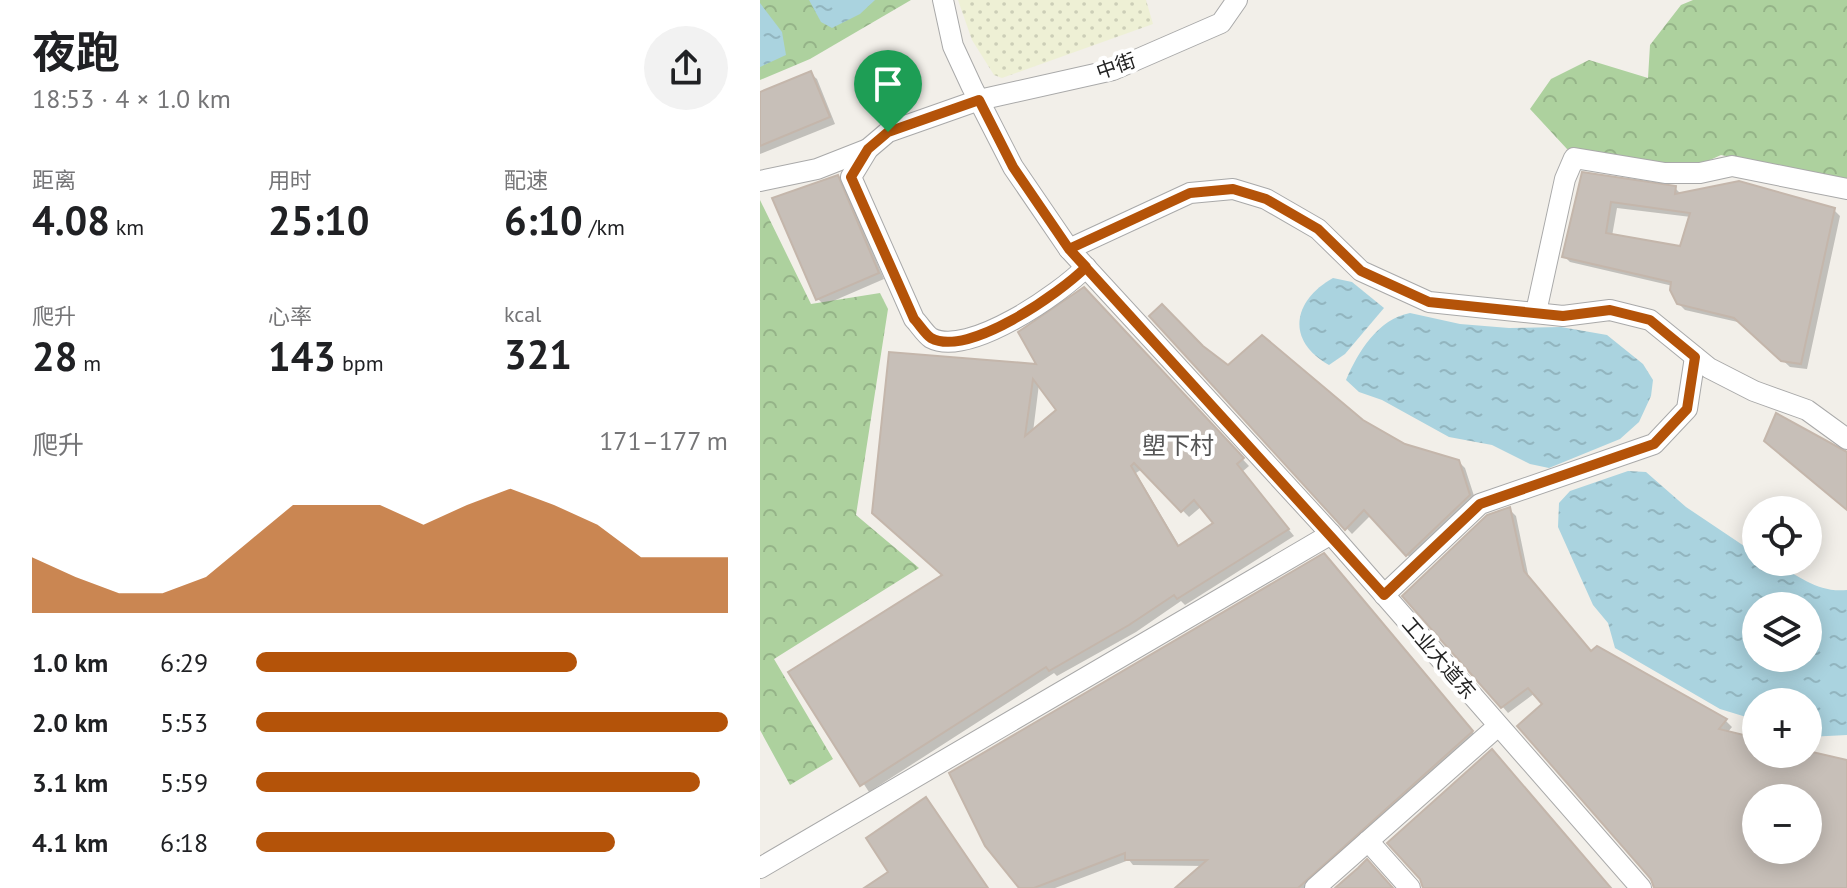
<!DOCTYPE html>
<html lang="zh">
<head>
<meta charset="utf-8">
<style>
  body { margin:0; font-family:"PT Sans","Noto Sans SC",sans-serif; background:#f2f2f2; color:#202124; height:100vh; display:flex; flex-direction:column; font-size:30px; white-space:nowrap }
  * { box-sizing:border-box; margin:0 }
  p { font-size:26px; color:#757577 }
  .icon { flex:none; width:44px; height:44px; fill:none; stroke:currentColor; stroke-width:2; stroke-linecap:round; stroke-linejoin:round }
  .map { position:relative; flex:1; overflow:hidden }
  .side { display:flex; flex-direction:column; background:#fff; width:760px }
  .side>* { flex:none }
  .controls { position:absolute; left:982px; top:496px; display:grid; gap:16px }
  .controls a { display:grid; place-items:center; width:80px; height:80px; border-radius:50%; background:#fff; box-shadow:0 4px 20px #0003; font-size:40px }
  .pin { position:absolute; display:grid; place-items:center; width:68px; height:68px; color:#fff; margin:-82px -34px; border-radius:50% 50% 50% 0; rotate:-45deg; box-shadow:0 0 8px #0007 }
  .pin .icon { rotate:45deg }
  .round { display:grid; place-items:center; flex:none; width:84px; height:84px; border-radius:42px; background:#f2f2f2 }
  .head { display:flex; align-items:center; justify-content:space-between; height:136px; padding:0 32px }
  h1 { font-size:44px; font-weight:700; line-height:60px }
  .figures { display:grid; grid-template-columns:repeat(3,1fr); gap:12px; height:136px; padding:8px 32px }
  .figures div { display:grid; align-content:center }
  .figures b { font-size:40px; font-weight:700 }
  .figures small { font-size:22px; font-weight:400 }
  .figures p { font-size:22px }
  .chart { height:224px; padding:16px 32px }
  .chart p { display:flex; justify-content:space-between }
  .chart svg { width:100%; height:144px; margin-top:8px; fill:#b45309; opacity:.7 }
  ul { padding:0 32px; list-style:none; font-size:26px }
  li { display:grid; grid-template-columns:128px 96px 1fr; align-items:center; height:60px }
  li i { height:20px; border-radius:10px; background:#b45309 }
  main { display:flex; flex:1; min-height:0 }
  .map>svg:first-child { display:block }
</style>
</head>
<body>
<main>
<section class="side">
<div class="head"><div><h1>夜跑</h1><p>18:53 · 4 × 1.0 km</p></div><a class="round"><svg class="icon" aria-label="share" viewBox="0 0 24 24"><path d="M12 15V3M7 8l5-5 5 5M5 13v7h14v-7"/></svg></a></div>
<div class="figures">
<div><p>距离</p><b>4.08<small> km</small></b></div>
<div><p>用时</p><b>25:10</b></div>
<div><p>配速</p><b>6:10<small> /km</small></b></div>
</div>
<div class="figures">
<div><p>爬升</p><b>28<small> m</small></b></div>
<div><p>心率</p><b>143<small> bpm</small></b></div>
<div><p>kcal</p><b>321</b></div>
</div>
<div class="chart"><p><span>爬升</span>171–177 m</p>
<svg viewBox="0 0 160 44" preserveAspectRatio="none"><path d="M0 44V27L10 33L20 38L30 38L40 33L50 22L60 11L70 11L80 11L90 17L100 11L110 6L120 11L130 17L140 27L150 27L160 27V44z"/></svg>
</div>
<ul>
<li><b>1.0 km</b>6:29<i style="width:68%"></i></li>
<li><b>2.0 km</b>5:53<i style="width:100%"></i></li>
<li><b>3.1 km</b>5:59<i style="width:94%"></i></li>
<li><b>4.1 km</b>6:18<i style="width:76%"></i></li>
</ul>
</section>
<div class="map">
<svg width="1087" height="888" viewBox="0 0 1087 888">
  <defs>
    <pattern id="farmland-dots" width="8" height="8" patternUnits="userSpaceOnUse" patternTransform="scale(2)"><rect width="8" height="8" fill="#eef0d5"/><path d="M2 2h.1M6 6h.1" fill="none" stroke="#ccceb7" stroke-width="1.8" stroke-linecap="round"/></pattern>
    <pattern id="forest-crowns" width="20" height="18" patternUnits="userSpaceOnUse" patternTransform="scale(2)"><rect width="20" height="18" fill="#add19e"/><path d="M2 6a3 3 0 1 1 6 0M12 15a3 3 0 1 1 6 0" fill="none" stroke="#95b388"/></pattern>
    <pattern id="water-ripples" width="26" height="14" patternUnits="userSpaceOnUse" patternTransform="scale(2)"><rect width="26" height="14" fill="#aad3df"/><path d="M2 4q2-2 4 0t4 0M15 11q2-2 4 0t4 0" fill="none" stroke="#92b5bf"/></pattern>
  </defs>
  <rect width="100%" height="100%" fill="#f2efe9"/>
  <polygon fill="url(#farmland-dots)" points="198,0 386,0 393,24 242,78 234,75 212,40"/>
  <g fill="url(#forest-crowns)">
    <polygon points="0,0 151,0 50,59 0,80"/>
    <polygon points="933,0 1087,0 1087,180 961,155 939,165 894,168 807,149 770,109 791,79 829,60 888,78 890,45 921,5"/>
    <polygon points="0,200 51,304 120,293 128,309 96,515 159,568 14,659 73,759 30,785 0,730"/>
  </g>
  <g fill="url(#water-ripples)" fill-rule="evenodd">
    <polygon points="49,0 115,0 100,14 72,28 61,22"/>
    <polygon points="0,3 22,32 26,55 0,67"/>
    <path d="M573,278L592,282L624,308L585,354L569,365C526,341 532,301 573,278Z"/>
    <path d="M650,313L700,324L749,328L801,327L847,335L883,364L893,380L891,396L879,422L860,439L789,468L770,464L732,445L689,437L622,400L599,392L586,380C598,352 618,319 650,313Z"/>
    <path d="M868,471L886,472L926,507L996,554V562C1030,562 1048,594 1087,590V735L1048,737V702H996V720L960,709L855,648L848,623L833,605L798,527L799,503L810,491ZM996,606H1048V658H996Z"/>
  </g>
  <g fill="#0003" fill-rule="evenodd">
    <polygon points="50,73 57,79 75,124 0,154 0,94"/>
    <path d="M823,175L915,188L922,195L1074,210L1080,216L1047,369L1030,367L982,323L925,310L918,303L913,286L810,262L804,256ZM857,208L931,217L922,248L852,236Z"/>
    <polygon points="78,177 84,183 124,279 64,305 58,299"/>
    <path d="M324,289L489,466L482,472L534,536L425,605L421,601L376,632L297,676L294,673L109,792L31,672L185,576L121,520L279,367ZM279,384L299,410L273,432ZM382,469L429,517L442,506L456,524L420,547L376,473Z"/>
    <polygon points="391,316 468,368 602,422 644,446 698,461 705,468 716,502 653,561 611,515 592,534"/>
    <path d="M750,510L756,516L769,579L831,653L837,649L966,721L972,727L967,733L996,740V754L1048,753L1087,762V888H895L784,704L775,693L748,713L742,706ZM996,798H1048V850H996Z"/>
    <polygon points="570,562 718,738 548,888 418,888 444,866 373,865 369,860 295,888 262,888"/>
  </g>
  <g fill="#c7bfb8" stroke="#c4b6ab" stroke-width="2" fill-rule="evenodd">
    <polygon points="51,71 70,117 0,146 0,92"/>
    <path d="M822,172L916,186L915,194L979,181L1075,208L1041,364L1021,361L974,318L917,304L910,290L911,282L802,257ZM851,202L930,213L920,246L846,233Z"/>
    <polygon points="78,175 119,273 56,300 12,198"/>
    <path d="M324,287L484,458L477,464L529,529L417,599L414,595L369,625L289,671L286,667L100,786L28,672L182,575L112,513L129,352L276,364L258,332ZM273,379L296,410L265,436ZM374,463L421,512L434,500L453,523L418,546L371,466Z"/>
    <polygon points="402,304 443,346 468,365 502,335 603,420 645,444 699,460 710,495 646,556 604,510 585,530 389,316"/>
    <polygon points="1016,413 1087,452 1087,510 1004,441"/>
    <path d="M750,507L764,571L831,651L837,646L967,719L959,729L996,738V754H1048V751L1087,760V888H894L891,879L757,726L782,704L768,688L741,708L642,596L727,515ZM996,798H1048V850H996Z"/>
    <polygon points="564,553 713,731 538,888 415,888 447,860 365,860 365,853 274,888 259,888 225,846 189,773"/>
    <polygon points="732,749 851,888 663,888 660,879 627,843"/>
    <polygon points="166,797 228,888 104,888 128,872 106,838"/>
    <polygon points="607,859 633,888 575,888 598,868"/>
  </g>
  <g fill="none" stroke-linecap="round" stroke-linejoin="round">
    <g stroke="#a9a9a9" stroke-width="22">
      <g id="minor">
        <polyline points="183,0 193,46 212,87 253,167 309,249 571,534 881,888"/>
        <polyline points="0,181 57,169 108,149"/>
        <polyline points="309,249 430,193 473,189 506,199 558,229 601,271 669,302 803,316 850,310 890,320 949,368 994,391 1047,410 1087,439"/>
        <path d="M326,267C301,293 208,358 171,338C165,334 159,324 154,319L91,177L108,149L128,132L219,100L353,70L461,23L477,0"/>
        <polyline points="776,312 805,179 814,158 905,173 940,173 972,166 1087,189"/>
        <polyline points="624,595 720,504 894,444 927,409 935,357"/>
        <polyline points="608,841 650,888"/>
        <polyline points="0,868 571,534"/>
        <polyline points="555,888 738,726"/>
      </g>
    </g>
    <use href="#minor" stroke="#fff" stroke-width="20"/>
  </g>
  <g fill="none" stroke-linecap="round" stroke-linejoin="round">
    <g stroke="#fff" stroke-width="16">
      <path id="route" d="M128,132L219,100L253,167L309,249L624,595L720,504L894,444L927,409L935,357L890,320L850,310L803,316L669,302L601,271L558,229L506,199L473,189L430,193L309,249L326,267C300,293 208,358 171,338C165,334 159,324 154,319L91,177L108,149L128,132"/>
    </g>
    <use href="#route" stroke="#b45309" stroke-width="10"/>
  </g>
  <g text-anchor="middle" stroke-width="8" stroke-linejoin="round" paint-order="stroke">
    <g font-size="20" fill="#222" stroke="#fff">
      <text transform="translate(356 66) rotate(-19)" y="7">中街</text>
      <text transform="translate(679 658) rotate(49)" y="7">工业大道东</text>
    </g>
    <g font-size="24" fill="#555" stroke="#fff">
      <text x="418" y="454">塱下村</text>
    </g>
  </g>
</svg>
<div class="controls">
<a><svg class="icon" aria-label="locate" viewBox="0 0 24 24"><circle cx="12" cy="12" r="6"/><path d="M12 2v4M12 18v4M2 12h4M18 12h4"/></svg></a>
<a><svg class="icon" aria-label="layers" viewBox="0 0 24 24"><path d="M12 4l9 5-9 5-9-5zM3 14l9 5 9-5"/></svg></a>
<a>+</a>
<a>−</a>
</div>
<div class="pin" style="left:128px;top:132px;background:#1e9e55"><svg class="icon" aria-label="arrive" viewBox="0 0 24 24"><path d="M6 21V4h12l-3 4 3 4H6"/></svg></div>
</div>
</main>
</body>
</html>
